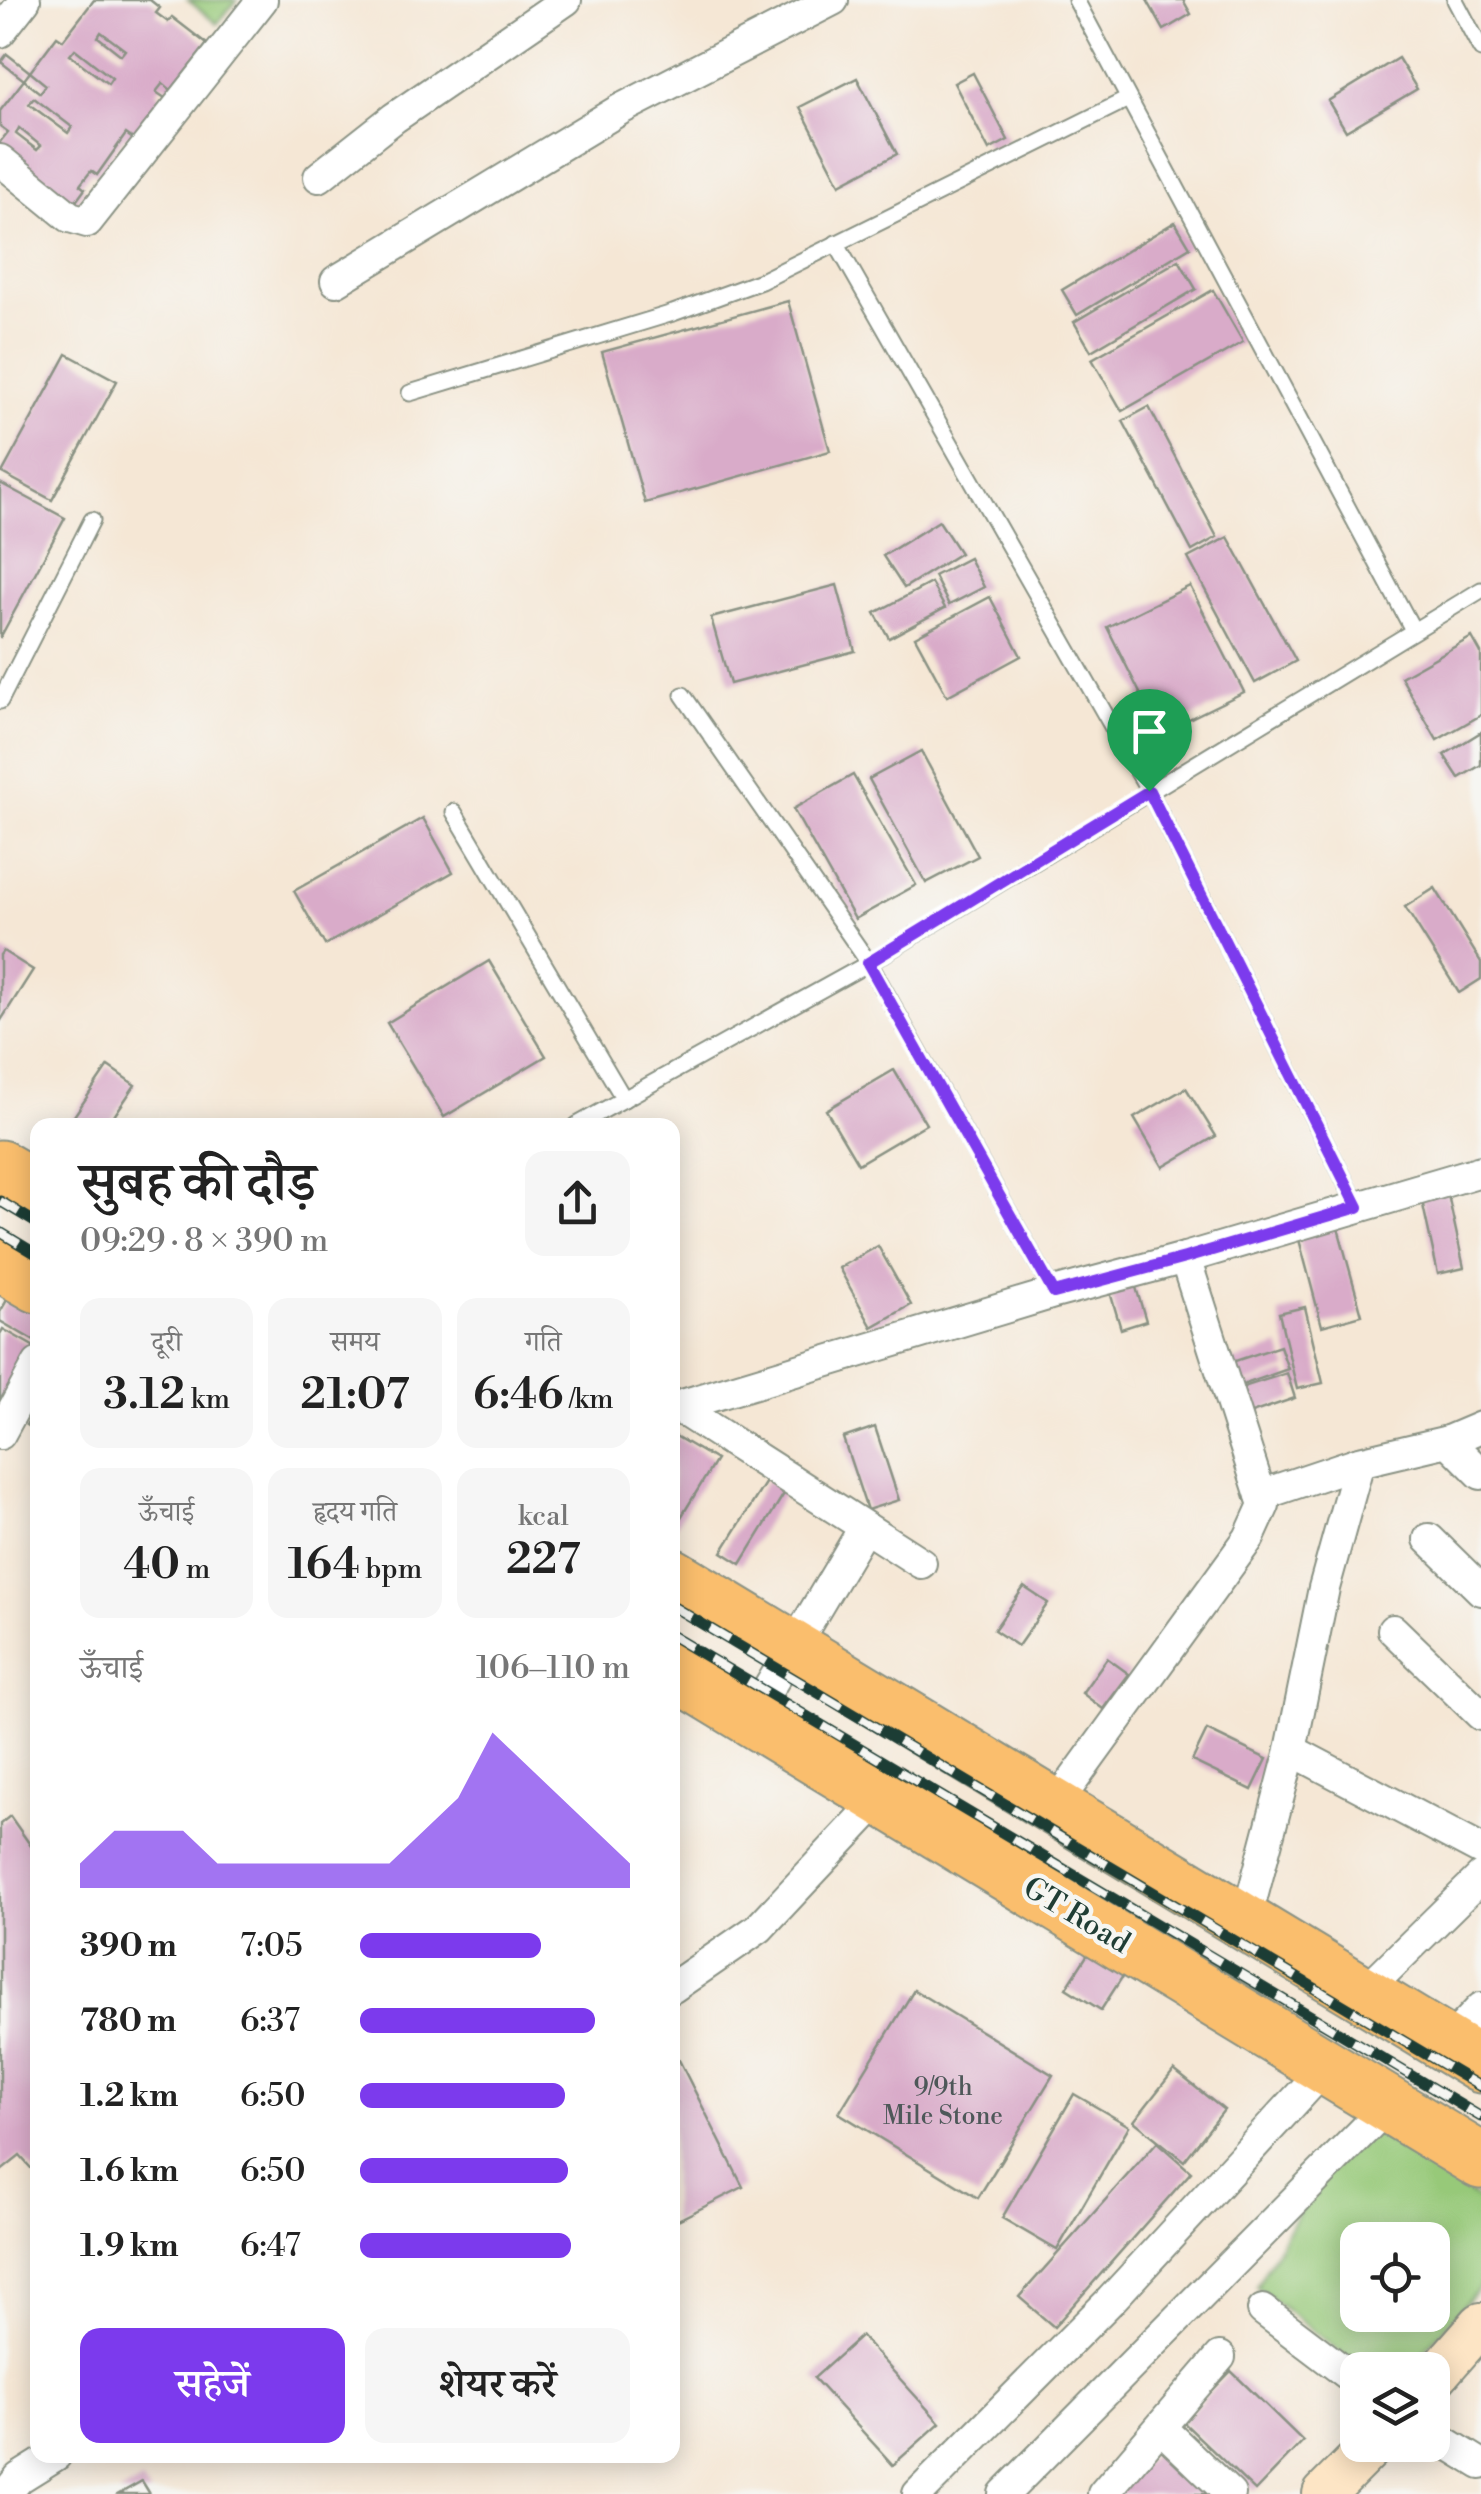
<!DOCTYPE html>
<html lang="hi">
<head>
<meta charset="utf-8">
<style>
  body { margin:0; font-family:"Libre Bodoni","Noto Serif Devanagari",serif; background:#f6f6f6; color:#222; height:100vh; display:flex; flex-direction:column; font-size:38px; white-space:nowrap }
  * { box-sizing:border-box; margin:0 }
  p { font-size:32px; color:#767676 }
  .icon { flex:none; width:55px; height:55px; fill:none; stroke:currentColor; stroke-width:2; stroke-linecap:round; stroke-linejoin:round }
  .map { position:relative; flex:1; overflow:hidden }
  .panel { position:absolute; left:30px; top:1118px; width:650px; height:1345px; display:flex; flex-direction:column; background:#fff; border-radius:20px; box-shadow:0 5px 25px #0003 }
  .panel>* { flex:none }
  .fabs { position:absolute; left:1340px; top:2222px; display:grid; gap:20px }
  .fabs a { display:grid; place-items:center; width:110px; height:110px; border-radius:20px; background:#fff; box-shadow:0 5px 25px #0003; font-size:50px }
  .pin { position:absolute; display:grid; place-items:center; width:85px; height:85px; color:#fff; margin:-102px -42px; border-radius:50% 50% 50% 0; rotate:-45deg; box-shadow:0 0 10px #0007 }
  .pin .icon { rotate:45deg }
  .round { display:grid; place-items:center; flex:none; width:105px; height:105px; border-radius:20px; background:#f6f6f6 }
  .summary { display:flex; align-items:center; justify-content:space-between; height:170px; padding:0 50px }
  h1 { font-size:55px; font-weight:600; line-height:75px }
  .figures { display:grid; grid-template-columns:repeat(3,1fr); gap:15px; height:170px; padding:10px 50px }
  .figures div { display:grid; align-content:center; border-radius:20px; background:#f6f6f6; text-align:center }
  .figures b { font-size:42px; font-weight:600 }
  .figures small { font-size:28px; font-weight:400 }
  .figures p { font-size:28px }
  .chart { height:280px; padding:20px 50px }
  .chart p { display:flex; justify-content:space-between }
  .chart svg { width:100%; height:180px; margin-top:10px; fill:#7c3aed; opacity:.7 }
  .button { display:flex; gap:20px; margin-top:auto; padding:20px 50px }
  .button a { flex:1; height:115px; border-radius:20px; background:#7c3aed; color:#fff; font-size:40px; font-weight:600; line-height:115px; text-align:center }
  .button a+a { background:#f6f6f6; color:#222 }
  ul { padding:0 50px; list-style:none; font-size:32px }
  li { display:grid; grid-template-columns:160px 120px 1fr; align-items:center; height:75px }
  li i { height:25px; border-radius:12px; background:#7c3aed }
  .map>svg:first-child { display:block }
</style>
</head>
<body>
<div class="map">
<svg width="1481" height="2494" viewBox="0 0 1481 2494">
  <rect width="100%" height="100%" fill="#f6f6f2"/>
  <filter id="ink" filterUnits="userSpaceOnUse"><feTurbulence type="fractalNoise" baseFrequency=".01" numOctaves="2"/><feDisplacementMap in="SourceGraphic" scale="20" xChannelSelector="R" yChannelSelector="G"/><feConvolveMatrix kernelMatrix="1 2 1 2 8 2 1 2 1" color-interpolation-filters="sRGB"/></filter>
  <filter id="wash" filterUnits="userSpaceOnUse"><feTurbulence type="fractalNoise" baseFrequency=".0048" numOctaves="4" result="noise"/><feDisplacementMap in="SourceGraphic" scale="40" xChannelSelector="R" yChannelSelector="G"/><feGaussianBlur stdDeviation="2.25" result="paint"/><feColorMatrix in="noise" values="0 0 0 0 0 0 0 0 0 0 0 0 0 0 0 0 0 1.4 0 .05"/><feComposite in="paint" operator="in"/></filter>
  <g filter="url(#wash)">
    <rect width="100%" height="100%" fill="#f5e7d5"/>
    <g fill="#97c979" stroke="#5b8356" stroke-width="2.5" fill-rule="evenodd">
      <polygon points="188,0 237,0 217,24"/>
      <path d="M1352,2117L1481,2201V2285L1408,2370H1363L1256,2287ZM1358,2240H1432V2315H1358Z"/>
    </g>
    <g id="blocks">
      <g fill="#d9abc9" fill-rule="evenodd">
        <path d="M94,0H150L160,8L156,13L168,22L172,17L207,44L171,90L163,83L156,92L165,98L133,139L126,134L97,175L91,171L80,185L85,189L69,211L0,158V142L8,132L0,126V111L24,80L40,93L46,85L30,72L57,36L63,40ZM101,32L125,50L121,55L98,37ZM75,49L112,78L108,84L70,55ZM34,98L72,127L68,133L29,104ZM19,128L41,146L37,150L16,134Z"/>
        <polygon points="1147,0 1183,0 1191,14 1164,30"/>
        <polygon points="7,54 30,72 24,80 1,62"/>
        <polygon points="1398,58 1417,89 1346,131 1328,101"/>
        <polygon points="973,73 1008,140 989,150 954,83"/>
        <polygon points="857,78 897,154 840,184 800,107"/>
        <polygon points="1175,222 1190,247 1077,315 1062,290"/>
        <polygon points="1179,260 1196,289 1091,351 1074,322"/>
        <polygon points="1213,290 1243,342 1122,411 1092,359"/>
        <polygon points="788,301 830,451 645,503 602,352"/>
        <polygon points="67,354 117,381 52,500 2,473"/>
        <polygon points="1149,407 1217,537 1192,551 1123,421"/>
        <polygon points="0,483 65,518 0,638"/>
        <polygon points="939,521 960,553 904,588 883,556"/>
        <polygon points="1228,537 1296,661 1255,683 1188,558"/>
        <polygon points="969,558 984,587 949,605 934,576"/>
        <polygon points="931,583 945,608 889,638 875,613"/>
        <polygon points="837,585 855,651 730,684 711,618"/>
        <polygon points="1190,586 1244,692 1160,733 1107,627"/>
        <polygon points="990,597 1021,656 947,696 915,637"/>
        <polygon points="1472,637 1481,653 1481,715 1437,740 1401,677"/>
        <polygon points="1481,732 1481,765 1459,778 1444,755"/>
        <polygon points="921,751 978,856 926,883 869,779"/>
        <polygon points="853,775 916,885 855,919 793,809"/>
        <polygon points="423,818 453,872 325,945 294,891"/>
        <polygon points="1435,888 1481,962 1481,979 1459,993 1405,907"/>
        <polygon points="3,951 33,970 0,1022 0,955"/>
        <polygon points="489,961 546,1056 444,1117 387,1023"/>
        <polygon points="108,1066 135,1085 108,1125 68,1125"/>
        <polygon points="894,1070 926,1124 858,1164 826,1110"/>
        <polygon points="1186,1088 1216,1136 1163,1167 1134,1118"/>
        <polygon points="1447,1190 1464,1268 1438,1274 1421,1196"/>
        <polygon points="1335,1217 1362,1315 1322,1326 1296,1228"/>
        <polygon points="878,1246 911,1305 872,1327 839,1268"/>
        <polygon points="1135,1284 1146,1321 1121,1329 1110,1292"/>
        <polygon points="11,1293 38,1309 38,1343 0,1321 0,1312"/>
        <polygon points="1305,1307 1323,1383 1297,1389 1279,1313"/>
        <polygon points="3,1329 38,1349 38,1360 0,1406 0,1334"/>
        <polygon points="1280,1346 1288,1369 1231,1389 1223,1365"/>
        <polygon points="1287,1373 1295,1398 1240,1417 1231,1391"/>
        <polygon points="38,1405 38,1432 26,1425"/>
        <polygon points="875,1427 899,1500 867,1510 843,1438"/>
        <polygon points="672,1434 716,1460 672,1532"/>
        <polygon points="767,1480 785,1492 741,1564 722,1552"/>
        <polygon points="1024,1587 1048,1603 1018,1646 994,1630"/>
        <polygon points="1107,1658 1129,1674 1103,1709 1082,1693"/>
        <polygon points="1207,1730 1267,1759 1252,1790 1192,1761"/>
        <polygon points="10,1816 38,1856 38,2176 20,2156 0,2172 0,1824"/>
        <polygon points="1095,1943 1130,1965 1101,2010 1066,1988"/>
        <polygon points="914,1990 1053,2075 978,2198 839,2113"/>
        <polygon points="679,2060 743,2187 672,2223 672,2063"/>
        <polygon points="1174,2070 1224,2110 1184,2161 1134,2121"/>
        <polygon points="1074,2094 1129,2126 1057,2250 1002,2218"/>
        <polygon points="1157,2142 1191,2172 1054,2327 1019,2297"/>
        <polygon points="861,2336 940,2423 893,2465 814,2378"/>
        <polygon points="1231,2371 1303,2441 1255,2491 1182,2421"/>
        <polygon points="1161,2446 1210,2494 1114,2494"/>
        <polygon points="142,2481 150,2494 119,2494"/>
      </g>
    </g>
  </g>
  <g filter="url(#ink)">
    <use href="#blocks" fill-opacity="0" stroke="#8a9284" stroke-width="2.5"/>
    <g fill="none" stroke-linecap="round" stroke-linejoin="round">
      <g stroke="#8a9284" stroke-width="19">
        <g id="lane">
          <polyline points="1076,0 1413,630"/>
          <polyline points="1455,0 1481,49"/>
          <polyline points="836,243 1149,791 1358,1207"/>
          <polyline points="410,393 673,313 761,281 1128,99"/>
          <polyline points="683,695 869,963 1054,1293"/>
          <polyline points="0,701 92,520"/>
          <polyline points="454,812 624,1099"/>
          <polyline points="577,1125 869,963 1481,590"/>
        </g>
      </g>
      <g stroke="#8a9284" stroke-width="34">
        <g id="street">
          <polyline points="0,32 25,0"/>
          <polyline points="0,160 70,217 87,222 262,0"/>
          <polyline points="319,177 394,118 566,0"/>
          <polyline points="336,281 621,109 833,0"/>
          <polyline points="676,1406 921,1563"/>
          <polyline points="672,1408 1054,1293 1185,1258 1481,1171"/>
          <polyline points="0,1434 38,1364"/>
          <polyline points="1448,1441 1481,1474"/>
          <polyline points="1261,1495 1359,1462 1448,1441 1481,1427"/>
          <polyline points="1429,1539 1481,1590"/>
          <polyline points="1393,1630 1481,1715"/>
          <polyline points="751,1718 864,1528"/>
          <polyline points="1291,1750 1481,1850"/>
          <polyline points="1053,1808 1249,1538 1264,1505 1185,1258"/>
          <polyline points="1245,1924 1291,1750 1324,1588 1359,1462"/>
          <polyline points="672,1988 759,1928 881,1798"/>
          <polyline points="1362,1994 1481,1877"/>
          <polyline points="1447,2044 1481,2008"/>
          <polyline points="1263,2310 1358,2382"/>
          <polyline points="1161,2428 1230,2494"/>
          <polyline points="1432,2434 1481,2464"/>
          <polyline points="6,2494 19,2478 56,2455"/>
          <polyline points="918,2494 1111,2300 1328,2065"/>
          <polyline points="1004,2494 1390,2104"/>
          <polyline points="1103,2494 1220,2357"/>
        </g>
      </g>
      <g stroke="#8a9284" stroke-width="46">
        <g id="secondary">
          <polyline points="1432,2380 1481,2324"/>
          <polyline points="1324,2494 1373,2445"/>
        </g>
      </g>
      <g stroke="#8a9284" stroke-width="59">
        <g id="highway">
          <polyline points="0,1168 38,1190"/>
          <polyline points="0,1263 38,1285"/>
          <polyline points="672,1576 1481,2065"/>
          <polyline points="672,1670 1481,2161"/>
        </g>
      </g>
      <use href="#lane" stroke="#fff" stroke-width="15"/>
      <use href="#street" stroke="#fff" stroke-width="30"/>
      <use href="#secondary" stroke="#fde5c5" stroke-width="42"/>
      <use href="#highway" stroke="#fabe6d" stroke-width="55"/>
      <g stroke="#1f3d34" stroke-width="11">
        <g id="rail">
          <polyline points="0,1201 38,1224"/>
          <polyline points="0,1232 38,1255"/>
          <polyline points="672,1606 1481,2087"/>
          <polyline points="672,1636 1481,2117"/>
        </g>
      </g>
      <use href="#rail" stroke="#f6f6f2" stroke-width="8" stroke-dasharray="22" stroke-linecap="butt"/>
    </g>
  </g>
  <g fill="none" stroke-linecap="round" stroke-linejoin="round" filter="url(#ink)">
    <g stroke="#fff" stroke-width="20">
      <polygon id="route" points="1149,791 1358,1207 1185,1258 1054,1293 868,963"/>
    </g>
    <use href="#route" stroke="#7c3aed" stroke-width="12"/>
  </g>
  <g text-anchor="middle" stroke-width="9" stroke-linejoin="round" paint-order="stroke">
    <g font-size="25" fill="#4e5859">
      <text x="943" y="2095">9/9th<tspan x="943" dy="29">Mile Stone</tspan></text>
    </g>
    <g font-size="30" fill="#1f3d34" stroke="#f6f6f2">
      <text transform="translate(1077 1915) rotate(31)" y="10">GT Road</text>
    </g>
  </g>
</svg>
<div class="fabs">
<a><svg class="icon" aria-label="locate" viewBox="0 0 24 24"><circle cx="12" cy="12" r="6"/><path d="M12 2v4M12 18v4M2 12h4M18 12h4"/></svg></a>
<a><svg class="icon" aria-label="layers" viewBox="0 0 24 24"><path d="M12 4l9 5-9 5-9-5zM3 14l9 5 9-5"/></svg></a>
</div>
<div class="pin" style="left:1149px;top:791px;background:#1e9e55"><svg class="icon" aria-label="arrive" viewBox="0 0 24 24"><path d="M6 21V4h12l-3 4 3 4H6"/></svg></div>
<section class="panel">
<div class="summary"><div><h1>सुबह की दौड़</h1><p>09:29 · 8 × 390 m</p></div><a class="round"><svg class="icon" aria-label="share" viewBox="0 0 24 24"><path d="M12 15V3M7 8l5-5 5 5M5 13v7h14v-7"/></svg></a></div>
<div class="figures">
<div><p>दूरी</p><b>3.12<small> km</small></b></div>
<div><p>समय</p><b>21:07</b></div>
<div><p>गति</p><b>6:46<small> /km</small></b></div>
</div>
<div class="figures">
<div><p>ऊँचाई</p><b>40<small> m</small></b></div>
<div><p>हृदय गति</p><b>164<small> bpm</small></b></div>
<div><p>kcal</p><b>227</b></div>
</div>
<div class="chart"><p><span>ऊँचाई</span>106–110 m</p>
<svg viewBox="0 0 160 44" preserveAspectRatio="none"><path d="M0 44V38L10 30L20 30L30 30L40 38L50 38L60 38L70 38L80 38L90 38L100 30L110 22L120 6L130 14L140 22L150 30L160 38V44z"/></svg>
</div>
<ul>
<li><b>390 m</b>7:05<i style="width:67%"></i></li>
<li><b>780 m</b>6:37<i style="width:87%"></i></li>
<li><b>1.2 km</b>6:50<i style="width:76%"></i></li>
<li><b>1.6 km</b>6:50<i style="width:77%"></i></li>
<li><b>1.9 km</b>6:47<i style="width:78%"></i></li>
</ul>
<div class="button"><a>सहेजें</a><a>शेयर करें</a></div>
</section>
</div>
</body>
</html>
